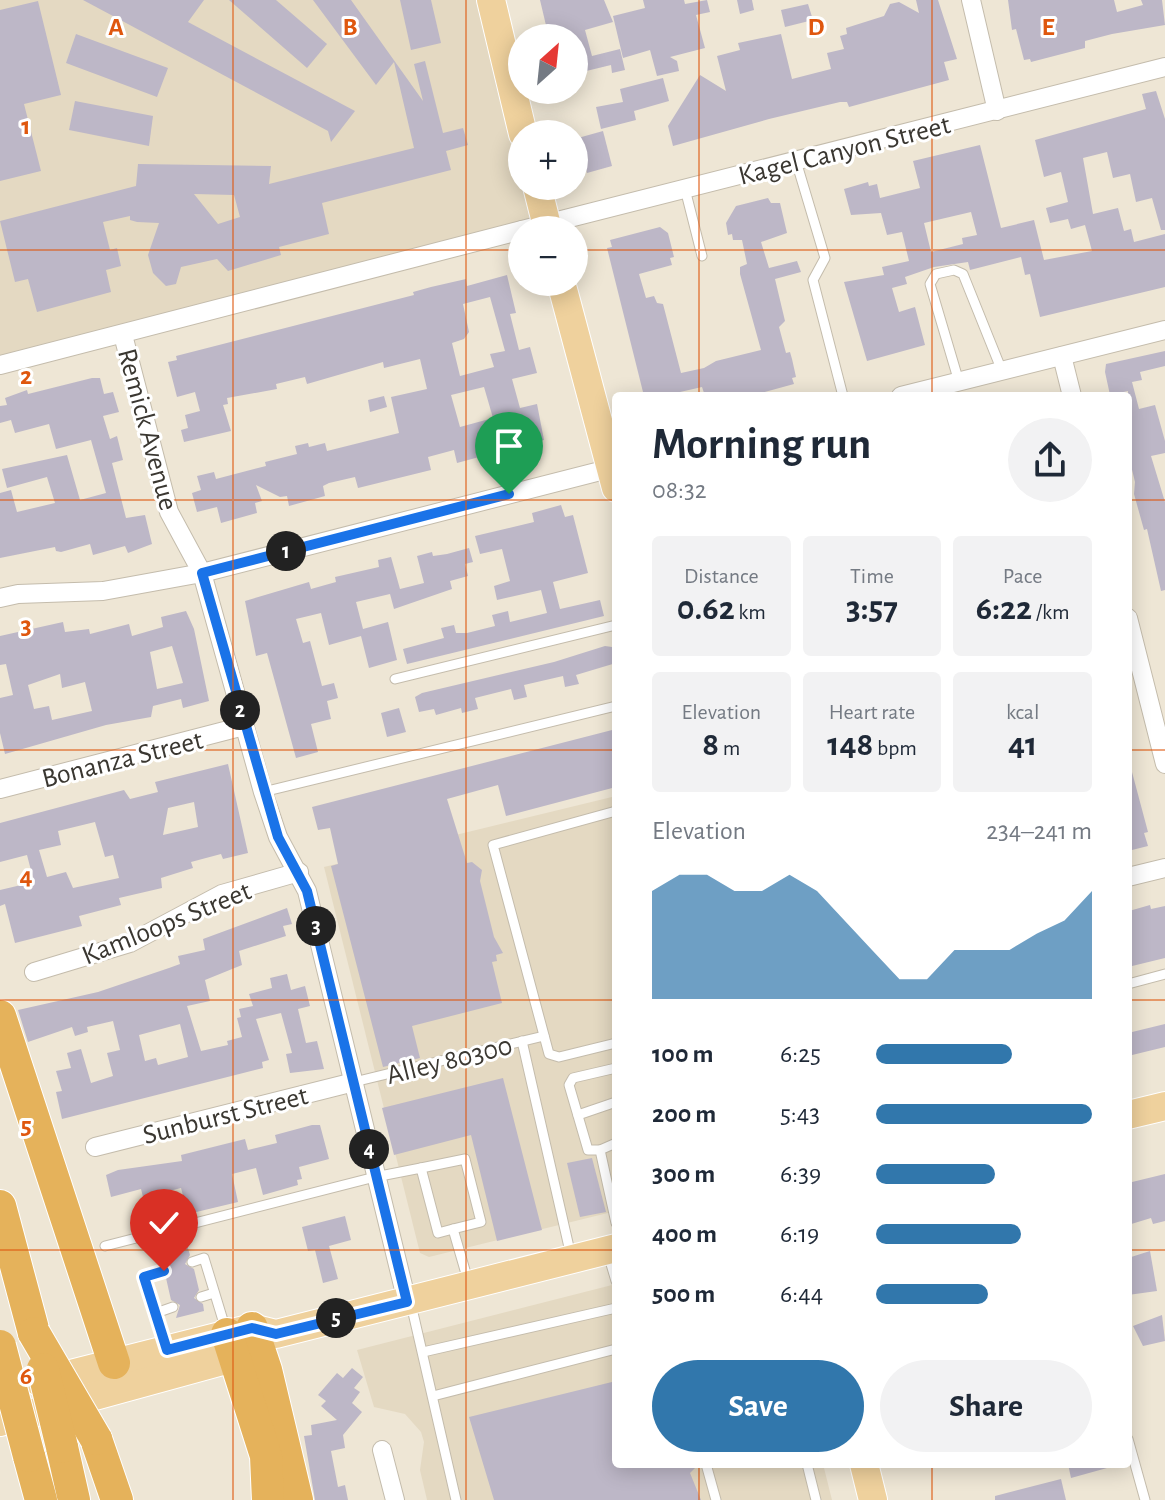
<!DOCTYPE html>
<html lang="en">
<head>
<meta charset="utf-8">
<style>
  body { margin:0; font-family:"Alegreya Sans",sans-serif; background:#f2f2f3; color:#1f2937; height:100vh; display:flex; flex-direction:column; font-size:30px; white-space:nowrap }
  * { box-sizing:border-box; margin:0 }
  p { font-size:26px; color:#747a83 }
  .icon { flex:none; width:44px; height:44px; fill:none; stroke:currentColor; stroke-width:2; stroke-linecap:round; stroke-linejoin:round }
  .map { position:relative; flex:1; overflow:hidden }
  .side { position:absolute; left:612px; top:392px; width:520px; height:1076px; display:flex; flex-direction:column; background:#fff; border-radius:8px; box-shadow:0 4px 20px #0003 }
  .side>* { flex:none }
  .needle { width:52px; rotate:27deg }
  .controls { position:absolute; left:508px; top:24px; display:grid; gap:16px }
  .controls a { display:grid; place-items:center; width:80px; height:80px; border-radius:50%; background:#fff; box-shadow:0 4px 20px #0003; font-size:40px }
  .pin { position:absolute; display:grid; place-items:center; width:68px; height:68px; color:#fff; margin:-82px -34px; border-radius:50% 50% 50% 0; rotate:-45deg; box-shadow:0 0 8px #0007 }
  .pin .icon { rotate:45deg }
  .km { position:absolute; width:40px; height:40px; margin:-20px; border-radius:50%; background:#222; color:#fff; font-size:22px; line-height:40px; text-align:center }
  .round { display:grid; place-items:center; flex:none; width:84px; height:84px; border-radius:42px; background:#f2f2f3 }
  .overview { display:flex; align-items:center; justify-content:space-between; height:136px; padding:0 40px }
  h1 { font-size:44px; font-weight:600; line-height:60px }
  .metrics { display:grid; grid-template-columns:repeat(3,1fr); gap:12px; height:136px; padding:8px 40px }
  .metrics div { display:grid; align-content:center; border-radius:8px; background:#f2f2f3; text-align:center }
  .metrics b { font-size:34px; font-weight:600 }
  .metrics small { font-size:22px; font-weight:400 }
  .metrics p { font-size:22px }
  .chart { height:224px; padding:16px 40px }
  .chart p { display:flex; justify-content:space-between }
  .chart svg { width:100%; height:144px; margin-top:8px; fill:#3177ac; opacity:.7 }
  .button { display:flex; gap:16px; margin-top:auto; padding:16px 40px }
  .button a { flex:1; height:92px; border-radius:48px; background:#3177ac; color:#fff; font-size:32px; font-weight:600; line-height:92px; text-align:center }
  .button a+a { background:#f2f2f3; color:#1f2937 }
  ul { padding:0 40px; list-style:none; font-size:26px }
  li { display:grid; grid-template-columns:128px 96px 1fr; align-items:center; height:60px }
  li i { height:20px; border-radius:10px; background:#3177ac }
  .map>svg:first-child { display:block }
</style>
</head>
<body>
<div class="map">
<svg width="1165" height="1500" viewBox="0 0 1165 1500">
  <rect width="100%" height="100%" fill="#eee6d5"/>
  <g fill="#e4d9c2">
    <polygon points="0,0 489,0 522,134 522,186 537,186 546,224 0,365"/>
    <polygon points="616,796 616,1211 429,1257 420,1253 324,867"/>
    <polygon points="616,1284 616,1464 823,1464 832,1500 427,1500 420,1470 424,1442 421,1432 405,1414 374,1407 357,1350"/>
  </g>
  <g fill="#bdb7c7" fill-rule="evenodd">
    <polygon points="83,0 204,0 188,22 355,111 331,142 328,131"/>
    <polygon points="229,0 276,0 327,44 307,68"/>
    <path d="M313,0H351L423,101L414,64L425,61L443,133L463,128L468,145L446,151L451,170L322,203L329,234L279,247L281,255L228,271L217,259L181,267L176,284L166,286L153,273L148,255L159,223L137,222L130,220V216L103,222L110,250L117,248L121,266L106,270L111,292L37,312L28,279L15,282L0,221L136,186L138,164L271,166L269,184L414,148L394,62L376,85ZM194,194L234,195L240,217L218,224Z"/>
    <polygon points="400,0 431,0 441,43 411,50"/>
    <polygon points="540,0 604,0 613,22 585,30 592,56 620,49 625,70 612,73 611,65 574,74 574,38 549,38"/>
    <polygon points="643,0 684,0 685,4 707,0 710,12 696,15 705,48 670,57 677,61 679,71 657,76 650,50 623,58 613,16 645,8"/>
    <polygon points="737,0 752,0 754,10 740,14"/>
    <polygon points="916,0 938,0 957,59 944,62 949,80 849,107 847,102 840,102 769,119 673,146 668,126 700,75 726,91 717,56 740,50 738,43 781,34 792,79 831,69 827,53 844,49 840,36 847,34 846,28 884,16 890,4 899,2 919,13"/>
    <polygon points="1008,0 1114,0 1117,12 1143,5 1141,0 1162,0 1165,25 1112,34 1085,41 1085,48 1031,62 1030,59 1024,60 1016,29 1012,30"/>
    <polygon points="38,1 61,95 24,104 41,171 0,181 0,10"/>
    <polygon points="808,4 813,20 785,27 781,10"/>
    <polygon points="76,34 168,68 157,97 66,63"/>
    <polygon points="663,78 669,101 634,111 636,120 601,129 596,107 623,102 620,89"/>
    <path d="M1156,91L1165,119V230H1161L1152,198L1136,202L1130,174L1113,178L1107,152L1083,158L1093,214L1118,208L1124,231L1131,229L1134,242L1165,234V287L1040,317L1030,274L1025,275L1021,257L970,270L968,262L934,267L905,277L907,284L892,288L899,312L915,307L925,345L867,361L844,282L884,275L882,267L909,261L902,232L887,235L881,213L851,215L844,189L868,182L869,186L877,184L880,198L920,188L913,161L980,145L1001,228L1034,220L1044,260L1092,251L1085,225L1071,229L1068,219L1050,223L1046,208L1068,202L1061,172L1044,177L1035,140L1146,109L1142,94ZM971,212L977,235L962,238L963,244L931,252L924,223Z"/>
    <polygon points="75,101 153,116 149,146 69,130"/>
    <polygon points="603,131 612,166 587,173 578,138"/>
    <polygon points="768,198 771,203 780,203 787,233 761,242 769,268 797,261 801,272 775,279 785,321 779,327 786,353 790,352 792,359 796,377 792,378 794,384 750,396 705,396 702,387 680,392 681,396 644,396 607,248 612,247 610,240 660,227 668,233 674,257 670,258 672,265 639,274 646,298 654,296 657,303 663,304 681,373 704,368 716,361 761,350 740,274 740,267 747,264 742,240 733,240 732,234 728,235 726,223 736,206"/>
    <path d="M507,275L516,313L510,314L519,350L530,347L537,373L512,379L520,408L537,404L544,440L521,446L519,437L491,444L494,453L457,463L454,450L428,457L431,470L358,488L355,477L329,483L323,486L325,496L289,506L287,496L280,497L256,485L262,501L255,503L257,513L221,523L217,507L197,512L192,493L201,490L197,476L214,472L216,479L266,466L265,462L297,454L295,446L308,443L309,447L325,443L327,451L399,433L391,397L427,389L420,359L384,368L383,362L307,384L305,377L276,384L277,389L227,398L228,404L223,405L231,431L184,442L181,430L188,428L185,415L200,411L195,392L177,397L168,362L177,360L176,356L414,295L413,292L431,287L466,279L467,286ZM490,297L505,351L490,354L494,367L460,376L452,343L464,339L469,332L463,304ZM484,387L493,418L460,427L451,395Z"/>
    <polygon points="1165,351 1165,366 1140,372 1142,380 1132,382 1139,409 1155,405 1165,441 1165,453 1151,456 1165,502 1165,590 1161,591 1147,529 1144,530 1134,494 1135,482 1128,453 1128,391 1110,395 1105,372 1106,364"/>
    <polygon points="92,378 100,378 104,394 113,392 119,412 103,416 110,439 117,436 123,460 112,463 126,518 145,515 152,544 128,553 125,546 93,555 90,544 61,552 56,551 55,547 0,558 0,493 11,490 17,512 55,503 47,477 7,488 2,469 67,455 80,500 106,493 91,440 56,449 49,424 15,433 11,420 0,423 0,406 7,405 5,398 27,390 28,394"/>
    <polygon points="384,396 387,407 370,412 368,400"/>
    <polygon points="561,505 565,517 573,515 588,573 553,582 560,609 600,600 604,616 407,664 403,649 444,638 441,628 454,625 456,633 467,633 495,626 492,615 508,611 510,622 547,613 541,590 497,600 494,586 510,581 502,549 480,554 475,536 534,522 532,513"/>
    <polygon points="469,548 473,562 465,564 468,576 450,581 452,589 394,609 390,594 356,602 363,629 388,622 397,660 369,668 361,636 329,645 321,613 296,619 303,643 310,641 322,686 334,683 338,698 327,701 331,719 311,724 318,752 296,758 267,653 256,656 245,601 309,582 311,589 336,582 335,577 379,567 378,560 391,557 400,589 424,583 417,556 432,552 433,556 447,554"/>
    <path d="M186,611L194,629L209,701L183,708L181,699L153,706L151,717L106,725L5,754L0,733V698L13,695L6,664L0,665V636L63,622L65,632L89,629L90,634L129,624L132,636L163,627L161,617ZM172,646L183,683L157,689L150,652ZM60,674L62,688L85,682L92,711L52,720L49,706L34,709L28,685Z"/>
    <polygon points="605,646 612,647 616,663 576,675 579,684 565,687 563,676 524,685 527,697 514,700 511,689 475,698 478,709 462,713 461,708 436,715 434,709 419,712 415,697 422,693 554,662"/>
    <polygon points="399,708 406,732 387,737 381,713"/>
    <polygon points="616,729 616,787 506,816 498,785 447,799 467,863 472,862 482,870 480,881 494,937 503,953 496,955 497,961 492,962 502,1003 412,1026 420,1058 383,1067 331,866 338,864 330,828 318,830 312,807"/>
    <path d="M228,764L248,853L223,859L221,854L191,862L193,868L161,878L162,888L119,898L121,905L79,916L82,926L15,943L5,904L0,906V890L34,882L27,855L0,862V823L124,790L130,799L158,792L155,782ZM194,802L198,827L163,835L168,808ZM95,822L105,857L113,855L119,878L73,888L66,872L47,877L39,850L61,845L58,831Z"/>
    <polygon points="1128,772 1132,772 1148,832 1144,833 1148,846 1128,851"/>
    <polygon points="1150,905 1151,909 1165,906 1165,958 1128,967 1128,953 1132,952 1129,911"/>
    <path d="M287,908L292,924L283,926L286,936L239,951L242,965L205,980L210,1001L187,1006L201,1051L228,1045L227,1041L242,1037L237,1018L241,1017L239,1009L253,1006L249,994L272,988L270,978L287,974L291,990L305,986L310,1006L298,1009L306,1043L317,1041L324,1069L290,1073L286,1054L292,1053L281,1013L256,1019L269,1060L262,1062L263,1068L62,1119L56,1092L62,1091L56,1071L71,1068L67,1053L81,1049L91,1083L113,1076L107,1053L120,1050L113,1021L87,1027L88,1032L75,1036L72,1027L28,1042L18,1010L98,992L169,968L180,964L178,956L205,950L203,939ZM180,1024L188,1057L158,1065L156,1058L145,1061L139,1035Z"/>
    <polygon points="1165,1024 1165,1047 1128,1056 1128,1033"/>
    <polygon points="503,1078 542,1230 497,1241 471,1135 394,1155 382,1108"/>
    <polygon points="312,1125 320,1125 329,1159 299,1167 302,1179 297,1180 298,1185 263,1195 256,1168 232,1174 238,1202 188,1214 181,1188 157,1194 163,1220 150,1224 141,1189 111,1197 106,1175 118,1170 182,1161 181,1155 245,1139 248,1150 277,1143 275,1135"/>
    <polygon points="592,1158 606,1212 580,1217 567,1163"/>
    <polygon points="1165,1174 1165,1221 1153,1224 1151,1218 1128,1225 1128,1183"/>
    <polygon points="345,1216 351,1240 329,1246 338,1279 323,1283 315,1250 308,1251 302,1227"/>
    <polygon points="187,1245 190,1255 185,1264 194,1269 199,1290 194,1298 203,1304 204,1311 176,1318 180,1305 171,1300 166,1278 171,1270 162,1264 159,1252"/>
    <polygon points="1150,1251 1157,1291 1128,1295 1128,1258"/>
    <polygon points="1162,1315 1165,1341 1143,1346 1133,1326"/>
    <polygon points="352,1368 363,1377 354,1388 360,1392 352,1403 362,1412 343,1435 345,1448 331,1451 338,1487 345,1485 348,1500 315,1500 304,1436 312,1435 311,1425 337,1420 321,1406 326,1401 318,1395 337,1373 343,1378"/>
    <polygon points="616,1381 616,1464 699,1464 690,1473 701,1500 494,1500 469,1417"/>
    <polygon points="1068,1464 1107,1464 1107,1468 1071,1478"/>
    <polygon points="1061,1479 1066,1500 995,1500 995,1496"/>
  </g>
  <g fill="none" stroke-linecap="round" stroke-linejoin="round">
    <g stroke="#c4bcac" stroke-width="11">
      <g id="lane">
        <polyline points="796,161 825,258 813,280 843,396"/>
        <polyline points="685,189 702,256"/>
        <polyline points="959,382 930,284 936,274 954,270 963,274 1002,371"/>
        <polyline points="395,679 616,625"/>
        <polyline points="263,792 616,706"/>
        <polyline points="616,811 493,845 549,1054 559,1057 616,1043"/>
        <polyline points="1128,984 1165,974"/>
        <polyline points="522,1041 571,1256"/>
        <polyline points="616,1068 573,1078 569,1085 588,1150 600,1150 616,1223"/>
        <polyline points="354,1082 544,1036"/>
        <polyline points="578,1115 616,1102"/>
        <polyline points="600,1150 616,1143"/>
        <polyline points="421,1168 465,1159 481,1222 453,1229"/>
        <polyline points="105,1246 375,1177 421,1168 438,1233 453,1229 469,1284"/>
        <polyline points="608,1254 616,1281"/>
        <polyline points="192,1262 204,1258 225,1327"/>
        <polyline points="164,1271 144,1277 165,1345"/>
        <polyline points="201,1297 214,1293"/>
        <polyline points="411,1304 456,1500"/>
        <polyline points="156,1313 173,1307"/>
        <polyline points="423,1352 616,1308"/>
        <polyline points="433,1396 616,1349"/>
        <polyline points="1128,1439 1145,1500"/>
        <polyline points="706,1464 716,1500"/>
        <polyline points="807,1464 816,1500"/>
      </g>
    </g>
    <g stroke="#c4bcac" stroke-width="20">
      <g id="street">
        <polyline points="971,0 997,111"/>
        <polyline points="522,230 1165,67"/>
        <polyline points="123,335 169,512 202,573 263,792 278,837 307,891 407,1302"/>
        <polyline points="1062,356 1072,396"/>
        <polyline points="0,365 522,230"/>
        <polyline points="901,396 1165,330"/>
        <polyline points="0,598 18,594 103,591 202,573 616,467"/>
        <polyline points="1128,618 1165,764"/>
        <polyline points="0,789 244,726"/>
        <polyline points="1128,877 1165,868"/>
        <polyline points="34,972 130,943 222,894 299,872"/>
        <polyline points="95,1147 354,1082"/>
        <polyline points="382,1450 395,1500"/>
      </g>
    </g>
    <g stroke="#fff" stroke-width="30">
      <g id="primary">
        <polyline points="491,0 523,134"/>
        <polyline points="537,186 548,230"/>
        <polyline points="561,282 616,488"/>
        <polyline points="1128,1115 1165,1106"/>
        <polyline points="39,1382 252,1328 276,1334 616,1248"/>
        <polyline points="0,1422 255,1352"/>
        <polyline points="864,1464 873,1500"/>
      </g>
    </g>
    <g stroke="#fff" stroke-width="34">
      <g id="highway">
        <polyline points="0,1016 114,1363"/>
        <polyline points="0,1206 34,1333"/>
        <polyline points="252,1328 266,1370 297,1500"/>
        <polyline points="227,1334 266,1456 268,1500"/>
        <polyline points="96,1439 117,1500"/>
        <polyline points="62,1447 74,1500"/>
        <polyline points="29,1456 41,1500"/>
      </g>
    </g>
    <use href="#lane" stroke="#fff" stroke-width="9"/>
    <use href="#street" stroke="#fff" stroke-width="18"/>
    <use href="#primary" stroke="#efd19d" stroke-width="28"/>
    <use href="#highway" stroke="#e5b25b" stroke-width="32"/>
    <g stroke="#fff" stroke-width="34" stroke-linecap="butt">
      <g id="highway-bridge">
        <polyline points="34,1333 96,1439"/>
        <polyline points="0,1346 29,1456"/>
        <polyline points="43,1369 62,1447"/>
      </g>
    </g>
    <use href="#highway-bridge" stroke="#e5b25b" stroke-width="32"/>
  </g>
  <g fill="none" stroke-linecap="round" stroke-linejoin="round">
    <g stroke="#fff" stroke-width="16">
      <polyline id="route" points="164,1271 144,1277 167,1350 252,1328 276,1334 407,1302 307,891 278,837 202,573 509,494"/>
    </g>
    <use href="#route" stroke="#1a73e8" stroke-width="10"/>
  </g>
  <path fill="none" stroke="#df570e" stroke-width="2" stroke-opacity="0.55" d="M233,0V1500M466,0V1500M699,0V396M932,0V396M0,250H522M574,250H1165M0,500H616M1128,500H1165M0,750H616M1128,750H1165M0,1000H616M1128,1000H1165M0,1250H616M1128,1250H1165M699,1464V1500M932,1464V1500"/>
  <g text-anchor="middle" stroke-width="6" stroke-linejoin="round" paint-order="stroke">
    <g font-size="28" fill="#3a3731" stroke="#fff">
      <text transform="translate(844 149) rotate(-14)" y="10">Kagel Canyon Street</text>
      <text transform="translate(149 429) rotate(75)" y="10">Remick Avenue</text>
      <text transform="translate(122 758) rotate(-14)" y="10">Bonanza Street</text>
      <text transform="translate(166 922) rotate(-22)" y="10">Kamloops Street</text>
      <text transform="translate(449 1059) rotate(-14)" y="10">Alley 80300</text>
      <text transform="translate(225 1114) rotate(-14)" y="10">Sunburst Street</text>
    </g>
  </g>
  <g font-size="26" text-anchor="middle" font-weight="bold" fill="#df570e" stroke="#fff" stroke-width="6" stroke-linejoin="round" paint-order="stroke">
    <text x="116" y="35">A</text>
    <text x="350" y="35">B</text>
    <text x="816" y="35">D</text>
    <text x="1048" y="35">E</text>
    <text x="26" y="134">1</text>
    <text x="26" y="384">2</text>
    <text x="26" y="634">3</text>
    <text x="26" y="884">4</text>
    <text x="26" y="1134">5</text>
    <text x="26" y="1384">6</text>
  </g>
</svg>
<div class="controls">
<a><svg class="needle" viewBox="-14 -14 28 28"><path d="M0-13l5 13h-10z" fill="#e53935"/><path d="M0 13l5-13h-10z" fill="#747a83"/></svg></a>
<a>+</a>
<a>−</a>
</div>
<div class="pin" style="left:509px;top:494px;background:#1e9e55"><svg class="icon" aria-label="arrive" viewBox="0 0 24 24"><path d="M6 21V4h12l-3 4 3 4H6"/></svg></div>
<div class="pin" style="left:164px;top:1271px;background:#d93025"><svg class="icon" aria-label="check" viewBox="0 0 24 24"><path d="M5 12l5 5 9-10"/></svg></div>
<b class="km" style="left:286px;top:551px">1</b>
<b class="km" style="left:240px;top:710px">2</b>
<b class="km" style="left:316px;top:926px">3</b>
<b class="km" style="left:369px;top:1149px">4</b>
<b class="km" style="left:336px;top:1318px">5</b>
<section class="side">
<div class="overview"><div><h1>Morning run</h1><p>08:32</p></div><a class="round"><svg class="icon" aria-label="share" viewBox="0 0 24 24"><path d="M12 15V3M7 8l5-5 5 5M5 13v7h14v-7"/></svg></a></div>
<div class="metrics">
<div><p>Distance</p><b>0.62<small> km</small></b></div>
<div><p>Time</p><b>3:57</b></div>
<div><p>Pace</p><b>6:22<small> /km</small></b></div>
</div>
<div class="metrics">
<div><p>Elevation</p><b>8<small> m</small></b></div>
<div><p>Heart rate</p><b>148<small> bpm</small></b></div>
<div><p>kcal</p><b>41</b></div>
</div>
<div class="chart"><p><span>Elevation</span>234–241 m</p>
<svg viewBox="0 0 160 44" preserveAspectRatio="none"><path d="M0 44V11L10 6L20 6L30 11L40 11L50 6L60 11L70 20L80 29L90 38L100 38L110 29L120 29L130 29L140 24L150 20L160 11V44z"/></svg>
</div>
<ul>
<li><b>100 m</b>6:25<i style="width:63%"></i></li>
<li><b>200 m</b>5:43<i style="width:100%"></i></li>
<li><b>300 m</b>6:39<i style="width:55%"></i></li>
<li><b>400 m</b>6:19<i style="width:67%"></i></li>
<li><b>500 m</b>6:44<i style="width:52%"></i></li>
</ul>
<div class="button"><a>Save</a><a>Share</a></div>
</section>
</div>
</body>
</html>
